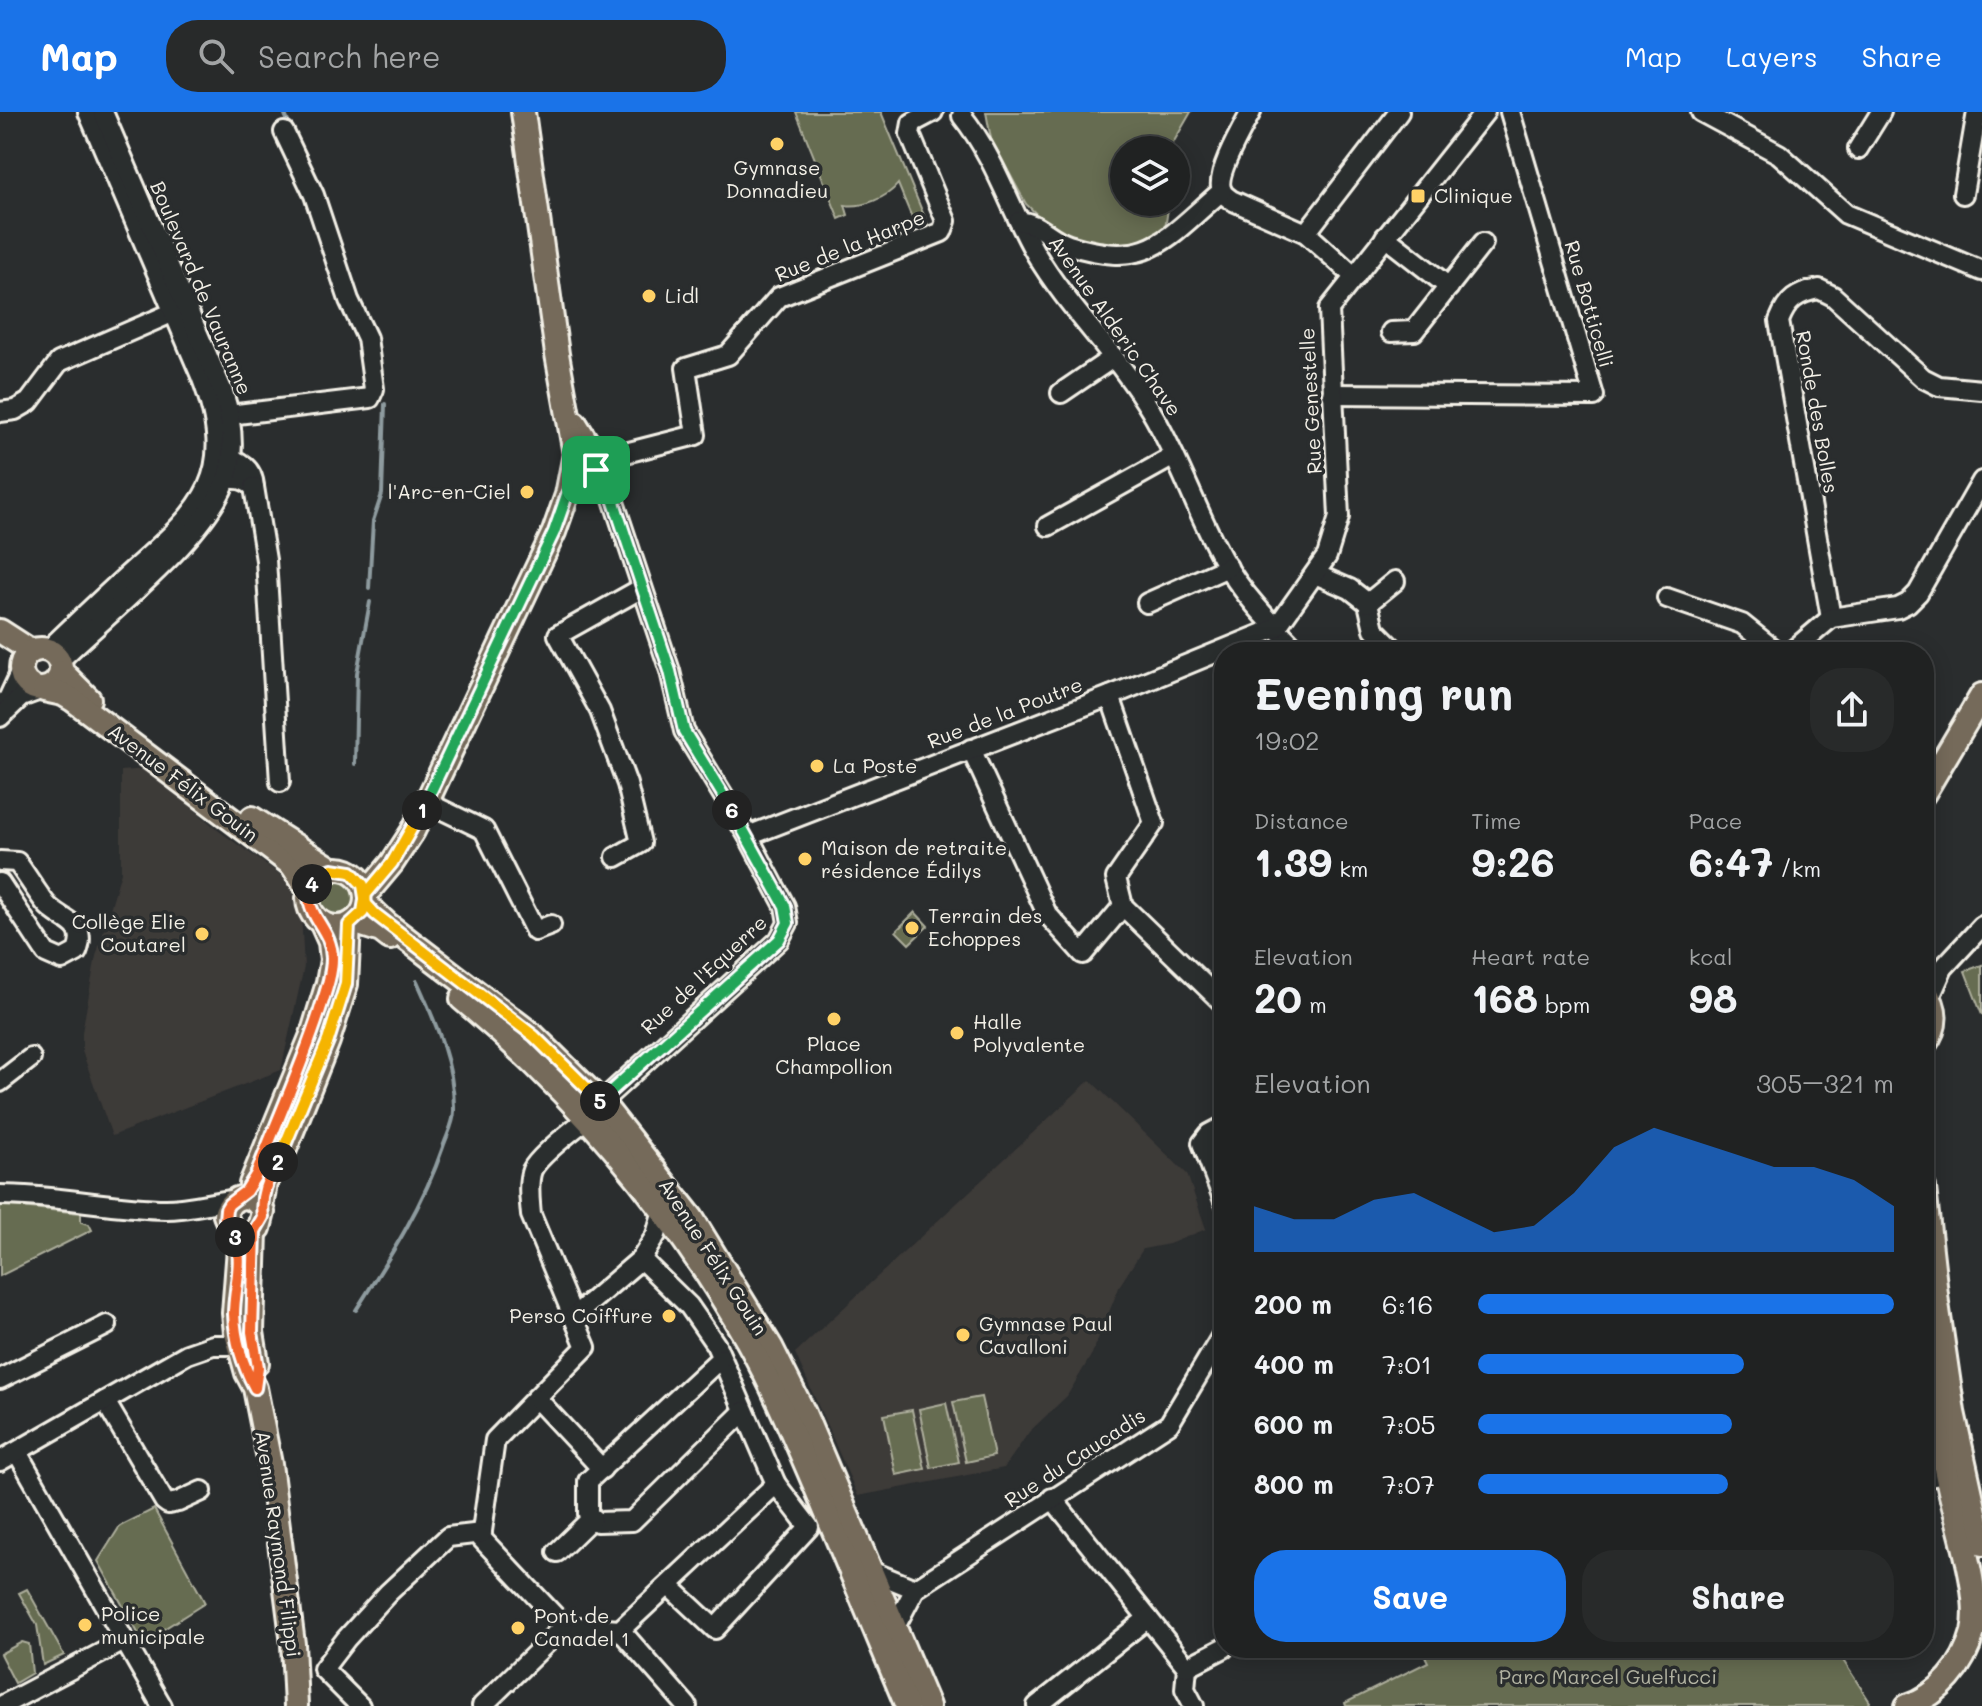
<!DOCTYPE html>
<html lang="en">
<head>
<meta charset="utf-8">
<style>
  body { margin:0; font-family:Mali,sans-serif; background:#282a2a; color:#f1f3f6; height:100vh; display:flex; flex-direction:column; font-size:30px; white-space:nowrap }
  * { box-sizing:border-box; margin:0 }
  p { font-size:26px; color:#a2a4a5 }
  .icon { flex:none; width:44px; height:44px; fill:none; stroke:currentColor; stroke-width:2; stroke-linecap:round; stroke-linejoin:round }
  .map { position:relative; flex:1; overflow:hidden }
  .side { position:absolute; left:1214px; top:530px; width:720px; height:1016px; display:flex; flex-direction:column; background:#202222; border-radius:32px; box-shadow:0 4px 20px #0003,0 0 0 2px #3d3f40 }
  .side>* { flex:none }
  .controls { position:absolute; left:1110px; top:24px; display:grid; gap:16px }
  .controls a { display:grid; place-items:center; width:80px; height:80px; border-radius:50%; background:#202222; box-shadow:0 4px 20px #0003,0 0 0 2px #3d3f40; font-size:40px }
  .pin { position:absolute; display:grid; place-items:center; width:68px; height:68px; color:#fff; margin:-34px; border-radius:16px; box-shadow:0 4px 12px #0006 }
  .km { position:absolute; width:40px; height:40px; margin:-20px; border-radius:50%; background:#222; color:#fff; font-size:22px; line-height:40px; text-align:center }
  .round { display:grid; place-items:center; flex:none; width:84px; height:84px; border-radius:32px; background:#282a2a }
  .summary { display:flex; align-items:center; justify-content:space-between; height:136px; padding:0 40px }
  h1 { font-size:44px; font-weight:800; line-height:60px }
  .metrics { display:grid; grid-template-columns:repeat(3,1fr); gap:12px; height:136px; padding:8px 40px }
  .metrics div { display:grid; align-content:center }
  .metrics b { font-size:40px; font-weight:800 }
  .metrics small { font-size:22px; font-weight:400 }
  .metrics p { font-size:22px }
  .chart { height:224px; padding:16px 40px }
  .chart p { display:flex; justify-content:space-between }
  .chart svg { width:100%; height:144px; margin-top:8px; fill:#1a73e8; opacity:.7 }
  .button { display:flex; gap:16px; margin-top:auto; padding:16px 40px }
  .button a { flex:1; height:92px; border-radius:32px; background:#1a73e8; color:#fff; font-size:32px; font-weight:800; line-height:92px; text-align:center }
  .button a+a { background:#282a2a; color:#f1f3f6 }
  ul { padding:0 40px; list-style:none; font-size:26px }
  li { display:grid; grid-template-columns:128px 96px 1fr; align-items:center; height:60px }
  li i { height:20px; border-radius:10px; background:#1a73e8 }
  header { display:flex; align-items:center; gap:48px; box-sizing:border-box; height:112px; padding:0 40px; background:#1a73e8; color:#fff }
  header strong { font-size:38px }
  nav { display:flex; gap:44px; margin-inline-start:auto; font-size:28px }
  .search { width:560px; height:72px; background:#282a2a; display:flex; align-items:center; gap:20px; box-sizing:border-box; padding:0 28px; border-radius:32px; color:#a2a4a5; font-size:30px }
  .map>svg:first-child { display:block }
</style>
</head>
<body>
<header>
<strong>Map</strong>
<div class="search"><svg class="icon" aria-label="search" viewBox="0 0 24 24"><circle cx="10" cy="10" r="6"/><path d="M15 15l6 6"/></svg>Search here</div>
<nav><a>Map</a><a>Layers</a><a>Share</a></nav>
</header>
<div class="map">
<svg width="1982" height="1594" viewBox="0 0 1982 1594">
  <rect width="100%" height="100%" fill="#2a2d2e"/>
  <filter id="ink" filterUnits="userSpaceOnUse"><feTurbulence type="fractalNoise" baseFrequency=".0125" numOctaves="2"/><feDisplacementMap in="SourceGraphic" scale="16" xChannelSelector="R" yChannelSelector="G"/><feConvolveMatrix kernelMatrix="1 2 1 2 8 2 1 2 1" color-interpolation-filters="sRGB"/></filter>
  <g filter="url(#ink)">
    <g fill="#3d3a38">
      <polygon points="148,657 219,719 288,768 301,801 304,855 281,958 112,1024 82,939 82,920 96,844 121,760 121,659"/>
      <polygon points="1090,968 1187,1062 1206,1117 1169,1132 1143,1137 1120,1173 1092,1242 1067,1284 1029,1320 1004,1356 858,1384 795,1241"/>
    </g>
    <g fill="#666c51" stroke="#adae9c" stroke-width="2">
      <path d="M796,0H881L930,118L919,123L898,72C887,86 862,96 845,93L848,103L839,107Z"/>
      <polygon points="986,0 1191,0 1169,38 1124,38 1124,90 1169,90 1165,117 1133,133 1117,135 1073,130 1047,112 1026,92 991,27"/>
      <circle cx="337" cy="785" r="22"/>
      <polygon points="915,800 928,814 909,832 896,819"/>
      <polygon points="1982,853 1982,903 1965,859"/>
      <polygon points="0,1093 81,1101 81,1110 89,1112 92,1118 0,1164"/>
      <polygon points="981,1285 994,1344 966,1350 953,1290"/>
      <polygon points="946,1291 959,1350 931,1356 919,1297"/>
      <polygon points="912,1298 925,1357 896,1363 884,1303"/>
      <polygon points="154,1397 205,1491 143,1530 98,1449 120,1414"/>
      <polygon points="27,1477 64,1543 43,1553 37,1513 19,1481"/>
      <polygon points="22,1530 29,1532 32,1561 15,1571 0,1542"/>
      <polygon points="1421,1536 1835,1536 1870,1590 1867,1594 1346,1594 1345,1591 1428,1550"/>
    </g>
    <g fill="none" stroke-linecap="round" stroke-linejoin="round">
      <g stroke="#8e9b9f" stroke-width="4">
        <polyline points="284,0 288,10"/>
        <polyline points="369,476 373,409 382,382 385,292"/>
        <polyline points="355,652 357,561 370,490"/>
        <path d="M356,1198C390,1145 423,1094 443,1035C447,1023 454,1011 454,999C455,954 435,909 417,869"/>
      </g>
      <g stroke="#f4f1e8" stroke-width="24">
        <g id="minor">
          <path d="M1251,0C1243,15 1214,64 1222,79C1223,83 1228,85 1231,88L1306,121L1355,165"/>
          <polyline points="1701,0 1779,42 1846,102 1982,159"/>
          <path d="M962,4C995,45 1010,97 1036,142C1069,198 1118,243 1151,299C1179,346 1196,399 1222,446C1242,482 1271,511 1299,540"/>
          <polyline points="1858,37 1881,0"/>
          <polyline points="1963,82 1977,0"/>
          <path d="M1019,109C1042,112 1049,127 1069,133C1150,158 1164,128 1222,79"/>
          <polyline points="1306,121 1399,0"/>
          <polyline points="1385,125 1449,175"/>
          <polyline points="1391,220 1414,219 1483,131"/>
          <polyline points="1061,281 1114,245"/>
          <polyline points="1332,282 1594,284 1510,0"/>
          <polyline points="0,300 15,298 29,290 59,250 174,200"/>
          <polyline points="229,303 370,286 374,277 367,226 349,188 314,83 284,20"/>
          <polyline points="598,348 696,323 686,256 728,243 779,185 942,120 946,109 910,22 912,11 933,0"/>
          <polyline points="596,358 607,369 670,559 684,619 748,724 785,794 788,811 779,828 601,990"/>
          <path d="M217,367C234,367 241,364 254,375C253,356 239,347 221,345"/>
          <polyline points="254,375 266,448 280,670"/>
          <polyline points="1048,414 1174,344"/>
          <polyline points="1315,462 1350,477 1368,491 1374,517 1397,540"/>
          <polyline points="1667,486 1742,512 1777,540"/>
          <polyline points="1147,491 1228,455"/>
          <polyline points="1368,491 1395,469"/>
          <path d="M1831,506L1779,209C1787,188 1797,181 1819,177L1833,184L1923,266L1939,274L1982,278"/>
          <path d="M48,538C76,511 104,484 133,458C204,395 239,363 201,264L88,0"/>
          <polyline points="1791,540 1831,506 1898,496 1908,491 1918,481 1982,369"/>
          <path d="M60,548C106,502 215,420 229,358C235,332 231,305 223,280L103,0"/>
          <polyline points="1110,584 1154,711 1116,766 1123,794 1224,892"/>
          <polyline points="0,594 8,587 21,559"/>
          <polyline points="0,605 21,585 40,578"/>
          <polyline points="971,637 1047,802 1083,842 1123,794"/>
          <polyline points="426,690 484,718 535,819 551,813"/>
          <polyline points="748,724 1110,584 1276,516 1327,444 1339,405 1329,197 1485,0"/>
          <polyline points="616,745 641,731 627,672 600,599 558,523 642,476"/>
          <path d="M0,749L17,750C27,764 36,779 46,792C61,810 89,809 77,840L62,848L46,841L0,771"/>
          <polyline points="1930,885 1943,856 1982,814"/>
          <polyline points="0,970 31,946"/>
          <path d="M588,1006C575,1016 538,1045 532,1058C527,1071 530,1090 531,1103L586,1235L495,1328L481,1426L564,1514L620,1518L776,1372"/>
          <polyline points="1224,1014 1209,1022 1202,1031 1224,1089"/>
          <path d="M0,1083C56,1083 111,1096 166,1097C190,1097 211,1090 233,1088"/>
          <polyline points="641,1147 656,1123 663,1098"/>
          <polyline points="573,1205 641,1147 689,1194 716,1233 776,1372 809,1415 715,1517 669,1474"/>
          <polyline points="0,1267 107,1213"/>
          <polyline points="536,1286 602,1357"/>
          <polyline points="105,1289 164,1389 168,1392 178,1390 202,1379"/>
          <polyline points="17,1340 162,1594"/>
          <polyline points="0,1349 187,1242 213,1233 239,1233"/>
          <polyline points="1924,1366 1946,1362"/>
          <polyline points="1052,1386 1187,1555 1185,1577 1194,1594"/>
          <polyline points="592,1406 597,1410 632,1409 744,1299"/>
          <polyline points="557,1440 592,1406 588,1402 588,1369 721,1246"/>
          <polyline points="871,1459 915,1477"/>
          <polyline points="895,1515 915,1477 1169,1312 1224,1220"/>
          <polyline points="620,1518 687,1594"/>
          <polyline points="1187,1555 1224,1536"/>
          <polyline points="1,1594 124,1529"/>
          <polyline points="360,1594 323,1557 346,1527 388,1481 448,1425 482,1421"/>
          <polyline points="482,1594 564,1514"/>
          <polyline points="1037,1594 1148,1506"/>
        </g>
      </g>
      <g stroke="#f4f1e8" stroke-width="28">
        <g id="major">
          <path d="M573,356C582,369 597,364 598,348L575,311"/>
          <polyline points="0,519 31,539"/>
          <circle cx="41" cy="557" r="20"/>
          <polyline points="62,560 89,587"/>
          <polyline points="44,578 63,582 73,588 292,753 309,779"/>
          <polyline points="1924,681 1982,583"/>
          <polyline points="252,706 332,757"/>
          <circle cx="337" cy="786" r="29"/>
          <polyline points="366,782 392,751 413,719 554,420 567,383 575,342 557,242 523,0"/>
          <polyline points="366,792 387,812 534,924 601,990 692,1106 771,1235 804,1301 928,1594"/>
          <polyline points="353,810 381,819 390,826"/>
          <path d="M1924,878C1938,895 1938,916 1924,933"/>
          <path d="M462,887C577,983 673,1098 747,1228C774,1276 795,1327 816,1376C846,1449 877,1521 907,1594"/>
          <polyline points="251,1072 312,923 328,871 332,848 330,830 321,810"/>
          <polyline points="1924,1076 1937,1191 1953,1300 1982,1432"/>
          <polyline points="261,1095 265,1071 285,1037 328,929 346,872 349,813"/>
          <path d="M232,1119C242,1125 251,1124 259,1116L263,1100C254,1079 231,1081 225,1103L239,1136L234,1201L236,1221L247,1261L255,1276L270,1352L293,1532L296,1594"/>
          <polyline points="255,1119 252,1220 257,1251"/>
          <path d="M1907,1594C1940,1583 1964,1554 1973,1520C1982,1482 1956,1409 1948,1370C1939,1328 1931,1286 1924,1243"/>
        </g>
      </g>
      <use href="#minor" stroke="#2a2d2e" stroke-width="18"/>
      <use href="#major" stroke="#746a5a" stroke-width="22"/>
    </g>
  </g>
  <g fill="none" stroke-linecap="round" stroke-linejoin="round" filter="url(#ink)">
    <g stroke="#fff" stroke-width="16">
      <polyline id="split-1" points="422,698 554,420 568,380 582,364 589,364 596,358"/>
    </g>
    <g stroke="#fff" stroke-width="16">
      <polyline id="split-2" points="278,1050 328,929 346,872 349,813 363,800 366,782 392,751 422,698"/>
    </g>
    <g stroke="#fff" stroke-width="16">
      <path id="split-3" d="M235,1125C244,1149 234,1177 234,1202C235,1227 243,1254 255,1276L258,1255L252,1220L255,1119L263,1105C260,1083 267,1068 278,1050"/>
    </g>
    <g stroke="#fff" stroke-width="16">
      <path id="split-4" d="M235,1125L225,1108L226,1097L229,1092L246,1079L256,1063C277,1009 301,956 319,901C324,884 332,865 332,846C332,814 300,802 312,772"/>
    </g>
    <g stroke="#fff" stroke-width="16">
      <polyline id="split-5" points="312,772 323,761 332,757 351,760 363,773 366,792 375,802 534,924 600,989"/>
    </g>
    <g stroke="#fff" stroke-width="16">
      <polyline id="split-6" points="600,989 779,828 788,811 785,794 732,698"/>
    </g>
    <g stroke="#fff" stroke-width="16">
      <polyline id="split-7" points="596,358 607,369 670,559 684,619 732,698"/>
    </g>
    <use href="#split-1" stroke="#22a559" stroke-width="10"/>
    <use href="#split-2" stroke="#f5b400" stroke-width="10"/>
    <use href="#split-3" stroke="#f0652b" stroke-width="10"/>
    <use href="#split-4" stroke="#f0652b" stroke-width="10"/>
    <use href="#split-5" stroke="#f5b400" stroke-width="10"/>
    <use href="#split-6" stroke="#22a559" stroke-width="10"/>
    <use href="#split-7" stroke="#22a559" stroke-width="10"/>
  </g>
  <g fill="#ffd166" stroke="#2a2d2e" stroke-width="3">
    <circle cx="777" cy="32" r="8"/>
    <rect x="1410" y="76" width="16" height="16" rx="4"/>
    <circle cx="649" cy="184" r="8"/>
    <circle cx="527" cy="380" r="8"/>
    <circle cx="817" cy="654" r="8"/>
    <circle cx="805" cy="747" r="8"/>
    <circle cx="912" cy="816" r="8"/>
    <circle cx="202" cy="822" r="8"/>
    <circle cx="834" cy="907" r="8"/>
    <circle cx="957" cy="921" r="8"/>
    <circle cx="669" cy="1204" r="8"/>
    <circle cx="963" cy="1223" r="8"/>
    <circle cx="85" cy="1513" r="8"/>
    <circle cx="518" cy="1516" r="8"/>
  </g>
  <g text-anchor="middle" stroke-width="7" stroke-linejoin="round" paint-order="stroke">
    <g font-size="20" fill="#f4f1e8" stroke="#2a2d2e" text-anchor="start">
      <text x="777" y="63" text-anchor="middle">Gymnase<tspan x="777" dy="23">Donnadieu</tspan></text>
      <text x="1434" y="91">Clinique</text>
      <text x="665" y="191">Lidl</text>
      <text x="511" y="387" text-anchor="end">l'Arc-en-Ciel</text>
      <text x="833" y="661">La Poste</text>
      <text x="821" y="743">Maison de retraite<tspan x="821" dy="23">résidence Édilys</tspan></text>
      <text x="928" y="811">Terrain des<tspan x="928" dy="23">Echoppes</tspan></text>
      <text x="186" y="817" text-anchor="end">Collège Elie<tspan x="186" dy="23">Coutarel</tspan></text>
      <text x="973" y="917">Halle<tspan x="973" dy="23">Polyvalente</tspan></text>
      <text x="834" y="939" text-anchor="middle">Place<tspan x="834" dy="23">Champollion</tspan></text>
      <text x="653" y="1211" text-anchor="end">Perso Coiffure</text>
      <text x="979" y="1219">Gymnase Paul<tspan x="979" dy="23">Cavalloni</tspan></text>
      <text x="101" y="1509">Police<tspan x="101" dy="23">municipale</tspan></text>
      <text x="534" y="1511">Pont de<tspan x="534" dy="23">Canadel 1</tspan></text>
    </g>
    <g font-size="20" fill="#f4f1e8" stroke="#2a2d2e">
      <text transform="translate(850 134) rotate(-22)" y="7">Rue de la Harpe</text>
      <text transform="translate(201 176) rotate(67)" y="7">Boulevard de Vauranne</text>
      <text transform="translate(1589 192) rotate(74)" y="7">Rue Botticelli</text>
      <text transform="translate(1115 214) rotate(55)" y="7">Avenue Alderic Chave</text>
      <text transform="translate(1311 289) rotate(-93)" y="7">Rue Genestelle</text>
      <text transform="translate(1817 300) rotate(80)" y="7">Ronde des Bolles</text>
      <text transform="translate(1005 601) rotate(-21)" y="7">Rue de la Poutre</text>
      <text transform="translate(183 671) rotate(37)" y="7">Avenue Félix Gouin</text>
      <text transform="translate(704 863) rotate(-43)" y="7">Rue de l'Equerre</text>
      <text transform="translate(713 1145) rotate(57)" y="7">Avenue Félix Gouin</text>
      <text transform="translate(1075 1346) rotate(-33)" y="7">Rue du Caucadis</text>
      <text transform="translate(278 1432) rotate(82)" y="7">Avenue Raymond Filippi</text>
    </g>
    <g font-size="20" fill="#b4b5a4" stroke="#2a2d2e">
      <text x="1608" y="1572">Parc Marcel Guelfucci</text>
    </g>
  </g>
</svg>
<div class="controls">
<a><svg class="icon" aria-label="layers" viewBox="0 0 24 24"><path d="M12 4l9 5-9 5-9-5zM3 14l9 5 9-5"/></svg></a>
</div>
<div class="pin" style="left:596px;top:358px;background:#1e9e55"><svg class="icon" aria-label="arrive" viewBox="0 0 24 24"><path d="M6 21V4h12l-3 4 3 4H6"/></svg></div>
<b class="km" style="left:422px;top:698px">1</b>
<b class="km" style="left:278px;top:1050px">2</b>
<b class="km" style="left:235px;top:1125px">3</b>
<b class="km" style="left:312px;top:772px">4</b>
<b class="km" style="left:600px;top:989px">5</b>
<b class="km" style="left:732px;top:698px">6</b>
<section class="side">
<div class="summary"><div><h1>Evening run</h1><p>19:02</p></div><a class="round"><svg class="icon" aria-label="share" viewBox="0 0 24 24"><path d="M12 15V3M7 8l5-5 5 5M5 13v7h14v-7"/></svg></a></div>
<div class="metrics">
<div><p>Distance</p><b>1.39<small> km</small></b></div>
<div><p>Time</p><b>9:26</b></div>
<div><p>Pace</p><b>6:47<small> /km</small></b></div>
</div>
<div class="metrics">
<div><p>Elevation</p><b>20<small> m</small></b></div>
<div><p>Heart rate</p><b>168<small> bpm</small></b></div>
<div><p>kcal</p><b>98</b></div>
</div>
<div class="chart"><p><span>Elevation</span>305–321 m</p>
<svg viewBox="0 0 160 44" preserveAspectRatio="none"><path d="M0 44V30L10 34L20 34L30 28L40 26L50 32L60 38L70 36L80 26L90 12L100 6L110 10L120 14L130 18L140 18L150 22L160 30V44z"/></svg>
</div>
<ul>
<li><b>200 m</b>6:16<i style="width:100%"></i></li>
<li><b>400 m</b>7:01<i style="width:64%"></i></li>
<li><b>600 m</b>7:05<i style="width:61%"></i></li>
<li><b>800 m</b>7:07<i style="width:60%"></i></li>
</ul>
<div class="button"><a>Save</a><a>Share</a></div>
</section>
</div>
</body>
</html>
